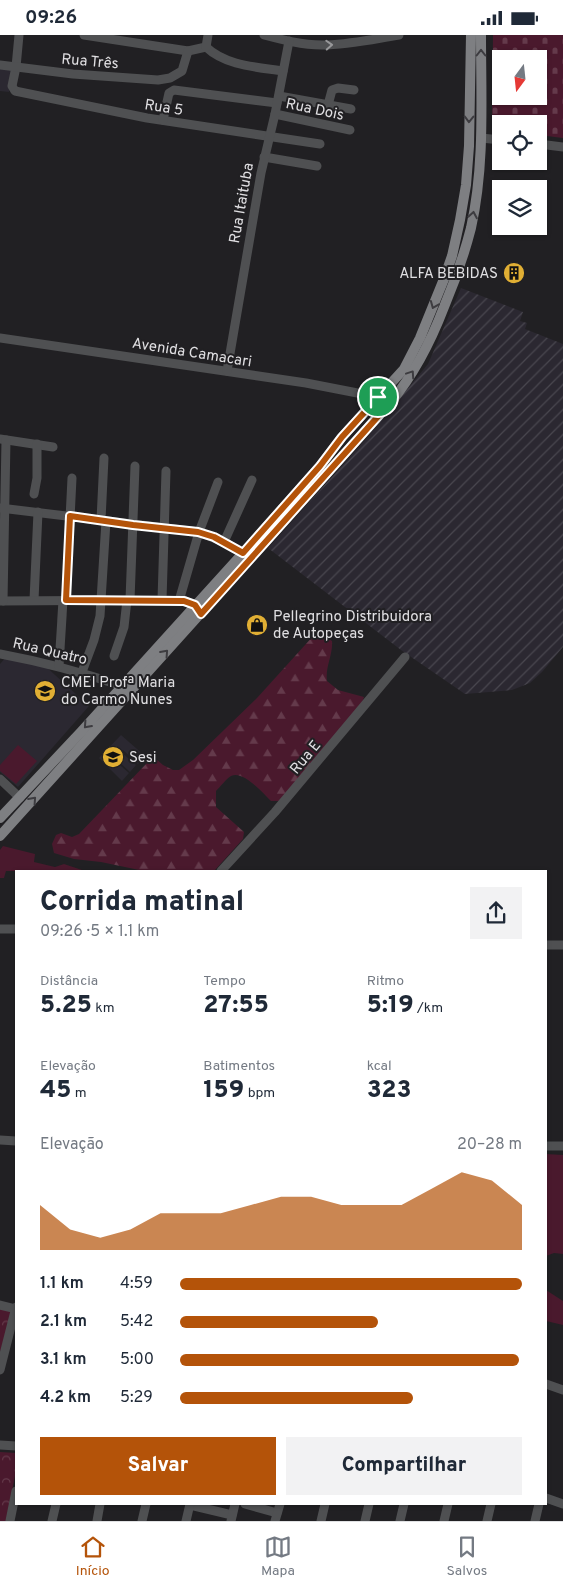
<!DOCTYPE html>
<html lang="pt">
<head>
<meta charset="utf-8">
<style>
  body { margin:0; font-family:Overpass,sans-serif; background:#f2f2f3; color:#1f2937; height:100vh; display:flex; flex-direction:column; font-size:19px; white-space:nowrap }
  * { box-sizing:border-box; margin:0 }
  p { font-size:16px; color:#747a83 }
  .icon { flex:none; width:28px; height:28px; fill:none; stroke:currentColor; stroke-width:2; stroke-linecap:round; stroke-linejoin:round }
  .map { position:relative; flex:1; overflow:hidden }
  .drawer { position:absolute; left:15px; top:835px; width:532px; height:635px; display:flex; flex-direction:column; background:#fff; border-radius:0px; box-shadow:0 1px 4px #0004 }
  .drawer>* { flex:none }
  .needle { width:32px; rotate:195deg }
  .buttons { position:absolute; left:492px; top:15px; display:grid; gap:10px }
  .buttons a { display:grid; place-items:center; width:55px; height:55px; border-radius:0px; background:#fff; box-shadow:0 1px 4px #0004; font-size:25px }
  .pin { position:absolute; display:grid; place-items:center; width:42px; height:42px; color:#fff; margin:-21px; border:2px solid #fff; border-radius:50%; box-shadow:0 1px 5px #0007 }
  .round { display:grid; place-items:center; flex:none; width:52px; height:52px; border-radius:0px; background:#f2f2f3 }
  .overview { display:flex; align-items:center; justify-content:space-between; height:85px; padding:0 25px }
  h1 { font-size:28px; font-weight:800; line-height:38px }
  .figures { display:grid; grid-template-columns:repeat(3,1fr); gap:8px; height:85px; padding:5px 25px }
  .figures div { display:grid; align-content:center }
  .figures b { font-size:25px; font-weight:800 }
  .figures small { font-size:14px; font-weight:400 }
  .figures p { font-size:14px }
  .chart { height:140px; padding:10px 25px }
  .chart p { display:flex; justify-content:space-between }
  .chart svg { width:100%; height:90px; margin-top:5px; fill:#b45309; opacity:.7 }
  .button { display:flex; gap:10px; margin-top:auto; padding:10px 25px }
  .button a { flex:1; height:58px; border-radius:0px; background:#b45309; color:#fff; font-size:20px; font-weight:800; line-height:58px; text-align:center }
  .button a+a { background:#f2f2f3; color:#1f2937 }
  ul { padding:0 25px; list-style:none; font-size:16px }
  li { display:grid; grid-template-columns:80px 60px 1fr; align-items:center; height:38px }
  li i { height:12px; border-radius:6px; background:#b45309 }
  .status { display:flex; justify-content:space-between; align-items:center; height:35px; padding:0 25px; background:#fff; direction:ltr }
  .status svg { height:14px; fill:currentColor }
  .tabs { display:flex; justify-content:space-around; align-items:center; height:70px; border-top:1px solid #e0e1e3; background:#fff; font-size:14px; color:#747a83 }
  .tabs a { display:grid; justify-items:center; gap:2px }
  .tabs .on { color:#b45309 }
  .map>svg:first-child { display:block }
</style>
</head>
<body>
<div class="status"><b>09:26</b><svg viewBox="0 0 49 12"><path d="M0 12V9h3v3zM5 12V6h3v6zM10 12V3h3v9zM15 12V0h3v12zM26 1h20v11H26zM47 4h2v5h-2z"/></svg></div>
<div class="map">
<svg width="563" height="1486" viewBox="0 0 563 1486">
  <defs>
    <pattern id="industrial-furrows" width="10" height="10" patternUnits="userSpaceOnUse" patternTransform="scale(1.25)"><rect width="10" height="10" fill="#2b2831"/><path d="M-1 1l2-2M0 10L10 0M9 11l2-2" fill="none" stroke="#49474f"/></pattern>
    <pattern id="forest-firs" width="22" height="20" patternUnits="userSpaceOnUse" patternTransform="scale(1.25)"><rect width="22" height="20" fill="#4a192d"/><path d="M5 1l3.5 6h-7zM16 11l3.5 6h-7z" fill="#643a4b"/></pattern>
    <pattern id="cemetery-stones" width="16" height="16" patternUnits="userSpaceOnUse" patternTransform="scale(1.25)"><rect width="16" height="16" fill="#4a192d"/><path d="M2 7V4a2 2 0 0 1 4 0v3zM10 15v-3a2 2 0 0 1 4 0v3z" fill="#643a4b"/></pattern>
    <pattern id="park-crowns" width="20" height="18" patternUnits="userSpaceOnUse" patternTransform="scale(1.25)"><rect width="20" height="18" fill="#4a192d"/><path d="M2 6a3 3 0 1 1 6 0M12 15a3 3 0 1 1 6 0" fill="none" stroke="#643a4b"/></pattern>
  </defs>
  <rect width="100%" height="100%" fill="#212023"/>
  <g fill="#2b2831">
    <polygon points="0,33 13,35 9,57 0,56"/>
    <polygon points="7,621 43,629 89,671 18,752 0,737 0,629"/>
    <polygon points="121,700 145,721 138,729 123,715 121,717 136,730 130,737 115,723 114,725 129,738 122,746 99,723"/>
  </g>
  <polygon fill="url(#industrial-furrows)" points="461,253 523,277 520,286 527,288 525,294 563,309 563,612 542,637 530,648 512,655 465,659 401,615 268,513 364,406 428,329"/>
  <g fill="#4a192d">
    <polygon points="18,710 37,726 16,749 0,736 0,730"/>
    <polygon points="3,811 35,819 34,827 55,832 64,829 85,836 6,836 4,843 0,843 0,815"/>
    <polygon points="546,1119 563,1120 563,1219 554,1218 546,1221"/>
    <polygon points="546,1255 563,1266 563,1290 546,1286"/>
  </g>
  <path fill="url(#forest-firs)" d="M315,599L324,601L332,606C333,620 325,632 327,646L338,655L364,662L362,668L289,757L279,766H271C263,758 243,735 231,741C226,744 220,752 216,756V772L244,797L243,804L214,836H144L101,827L74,824L54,818L52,809L56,800L61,798L72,802L79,799L147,728L156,724L163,730L173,735H179L193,725L257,663Z"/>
  <path fill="url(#cemetery-stones)" fill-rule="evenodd" d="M493,0H563V103L539,100V89H501V96L492,95ZM501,24H539V61H501Z"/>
  <g fill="url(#park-crowns)">
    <polygon points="0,1272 12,1274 0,1318"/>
    <polygon points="0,1417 16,1418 16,1436 6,1486 0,1486"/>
  </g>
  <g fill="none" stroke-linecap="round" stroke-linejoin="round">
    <g stroke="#4f5052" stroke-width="9">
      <polyline points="19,0 16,32 12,51 15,56 147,83 320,109"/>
      <polyline points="84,0 188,16 206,12"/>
      <path d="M264,0C283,5 302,10 322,10C348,10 374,4 399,0"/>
      <path d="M206,12C226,31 257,32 283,36"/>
      <polyline points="206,12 208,0"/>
      <polyline points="0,30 73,39 158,45 170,43 182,36 188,16"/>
      <polyline points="279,61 351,74"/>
      <polyline points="328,70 332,55 338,53 354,55"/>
      <polyline points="275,79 350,95"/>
      <polyline points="163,85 169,58 174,55 277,68"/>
      <polyline points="481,103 501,105"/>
      <polyline points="539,109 563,112"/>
      <polyline points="264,122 317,131"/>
      <polyline points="0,303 306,348 378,362"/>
      <polyline points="227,336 261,138 275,79 289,6"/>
      <polyline points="0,404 53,412"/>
      <polyline points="34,459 37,443 37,409"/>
      <polyline points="0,473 199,497 224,507 243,518"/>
      <polyline points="101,485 104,423"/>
      <polyline points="224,507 252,445"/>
      <polyline points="34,565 38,477"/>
      <polyline points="66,565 72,443"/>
      <polyline points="130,565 135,431"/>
      <polyline points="162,565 166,436"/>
      <polyline points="0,566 162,565 185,566 195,570"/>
      <polyline points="3,566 6,405"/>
      <polyline points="179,566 199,497 218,447"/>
      <path d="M0,619C43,627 81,637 122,651"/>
      <polyline points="114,621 124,592 127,565"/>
      <polyline points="59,631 63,565"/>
      <polyline points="82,637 94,605 100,581 106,486"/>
      <polyline points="0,744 20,763"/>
      <polyline points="221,836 275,777 405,622"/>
      <polyline points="0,894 16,894"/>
      <polyline points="546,910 563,910"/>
      <polyline points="0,1105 16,1106"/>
      <polyline points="546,1111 563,1111"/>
      <polyline points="0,1270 16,1274"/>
      <polyline points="0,1335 16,1272"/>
      <polyline points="546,1349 563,1355"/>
      <polyline points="0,1410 16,1411"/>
      <polyline points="546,1463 563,1469"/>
      <polyline points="245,1469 277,1478"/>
      <polyline points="190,1470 232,1480"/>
      <polyline points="10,1486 16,1456"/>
      <polyline points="52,1486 56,1469"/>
      <polyline points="97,1486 100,1469"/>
      <polyline points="142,1486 146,1469"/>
      <polyline points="186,1486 190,1469"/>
      <polyline points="231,1486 235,1469"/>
      <polyline points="275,1486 280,1469"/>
      <polyline points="321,1486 325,1469"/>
      <polyline points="365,1486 369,1469"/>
      <polyline points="400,1486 404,1469"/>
      <polyline points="444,1486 448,1469"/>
      <polyline points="487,1486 491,1469"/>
      <polyline points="535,1486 539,1469"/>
    </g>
    <g stroke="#7e7f82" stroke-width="10">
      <polyline points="0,783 81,697 243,518 320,431 342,402 404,334 420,303 444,244 452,221 460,185 466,150 469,111 471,0"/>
      <path d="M0,801L391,367C415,338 431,306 444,272C455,246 464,220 471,193C485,130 481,64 481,0"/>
    </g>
  </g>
  <defs><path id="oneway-chevron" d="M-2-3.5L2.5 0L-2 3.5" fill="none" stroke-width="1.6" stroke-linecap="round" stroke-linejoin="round" transform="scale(1.25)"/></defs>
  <use stroke="#98989a" href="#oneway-chevron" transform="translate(329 10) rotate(-3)"/>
  <g stroke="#3d3c40">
    <use href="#oneway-chevron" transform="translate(481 18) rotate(-90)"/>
    <use href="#oneway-chevron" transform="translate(469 84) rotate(91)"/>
    <use href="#oneway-chevron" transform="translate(473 180) rotate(-80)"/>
    <use href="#oneway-chevron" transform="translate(434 270) rotate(112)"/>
    <use href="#oneway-chevron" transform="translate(411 339) rotate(-56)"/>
    <use href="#oneway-chevron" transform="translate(165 618) rotate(-48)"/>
    <use href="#oneway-chevron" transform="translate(87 690) rotate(132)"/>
    <use href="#oneway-chevron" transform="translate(33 765) rotate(-48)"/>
  </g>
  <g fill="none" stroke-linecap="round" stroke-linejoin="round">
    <g stroke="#fff" stroke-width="10">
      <polygon id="route" points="382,358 388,361 391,367 201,579 195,570 184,566 66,565 70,481 133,490 198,497 214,502 243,518 320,431 342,402"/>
    </g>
    <use href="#route" stroke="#b45309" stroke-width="6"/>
  </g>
  <defs>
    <g id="building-disc" transform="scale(1.125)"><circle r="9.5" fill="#e1af34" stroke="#212023"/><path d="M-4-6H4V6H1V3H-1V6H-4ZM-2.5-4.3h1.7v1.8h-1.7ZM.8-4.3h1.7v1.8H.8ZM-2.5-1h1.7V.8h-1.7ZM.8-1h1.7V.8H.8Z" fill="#111"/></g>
    <g id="shop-disc" transform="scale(1.125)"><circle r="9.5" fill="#e1af34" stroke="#212023"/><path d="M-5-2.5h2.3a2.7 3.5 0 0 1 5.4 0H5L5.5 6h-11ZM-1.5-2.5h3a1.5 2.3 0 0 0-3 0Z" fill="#111"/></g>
    <g id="school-disc" transform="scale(1.125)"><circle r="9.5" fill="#e1af34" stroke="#212023"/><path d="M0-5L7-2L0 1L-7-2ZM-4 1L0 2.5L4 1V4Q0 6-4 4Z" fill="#111"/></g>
  </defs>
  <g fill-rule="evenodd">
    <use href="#building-disc" x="514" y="238"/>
    <use href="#shop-disc" x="257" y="590"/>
    <use href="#school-disc" x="45" y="656"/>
    <use href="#school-disc" x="113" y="722"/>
  </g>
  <g text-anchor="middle" stroke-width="4" stroke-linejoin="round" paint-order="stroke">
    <g font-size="15" fill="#e0dfe2" stroke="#212023">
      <text transform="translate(90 26) rotate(5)" y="5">Rua Três</text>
      <text transform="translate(164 72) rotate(9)" y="5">Rua 5</text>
      <text transform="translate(315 74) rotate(12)" y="5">Rua Dois</text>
      <text transform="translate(241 168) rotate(-80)" y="5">Rua Itaituba</text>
      <text transform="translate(192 317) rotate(9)" y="5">Avenida Camacari</text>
      <text transform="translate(50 616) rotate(13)" y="5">Rua Quatro</text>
      <text transform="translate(305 722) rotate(-50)" y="5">Rua E</text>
    </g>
    <g font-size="15" fill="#e0dfe2" stroke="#212023" text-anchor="start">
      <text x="498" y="243" text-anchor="end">ALFA BEBIDAS</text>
      <text x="273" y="586">Pellegrino Distribuidora<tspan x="273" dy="17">de Autopeças</tspan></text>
      <text x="61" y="652">CMEI Profª Maria<tspan x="61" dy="17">do Carmo Nunes</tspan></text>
      <text x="129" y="727">Sesi</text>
    </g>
  </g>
</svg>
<div class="buttons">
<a><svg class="needle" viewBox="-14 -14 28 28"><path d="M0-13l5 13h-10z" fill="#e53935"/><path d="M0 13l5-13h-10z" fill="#747a83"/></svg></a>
<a><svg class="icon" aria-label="locate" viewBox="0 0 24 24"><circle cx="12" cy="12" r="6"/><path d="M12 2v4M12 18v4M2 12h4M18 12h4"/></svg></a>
<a><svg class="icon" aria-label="layers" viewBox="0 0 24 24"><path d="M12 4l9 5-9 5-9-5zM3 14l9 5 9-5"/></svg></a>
</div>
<div class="pin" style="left:378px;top:362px;background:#1e9e55"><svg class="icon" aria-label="arrive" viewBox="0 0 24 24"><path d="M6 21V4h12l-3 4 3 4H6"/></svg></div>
<section class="drawer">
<div class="overview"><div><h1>Corrida matinal</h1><p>09:26 · 5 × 1.1 km</p></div><a class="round"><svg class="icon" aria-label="share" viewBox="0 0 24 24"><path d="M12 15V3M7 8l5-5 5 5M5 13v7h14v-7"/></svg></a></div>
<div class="figures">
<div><p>Distância</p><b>5.25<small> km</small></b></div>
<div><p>Tempo</p><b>27:55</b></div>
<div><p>Ritmo</p><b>5:19<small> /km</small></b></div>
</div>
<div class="figures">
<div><p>Elevação</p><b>45<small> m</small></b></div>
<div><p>Batimentos</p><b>159<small> bpm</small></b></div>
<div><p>kcal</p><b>323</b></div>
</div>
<div class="chart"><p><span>Elevação</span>20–28 m</p>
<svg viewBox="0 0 160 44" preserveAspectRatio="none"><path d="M0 44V22L10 34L20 38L30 34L40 26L50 26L60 26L70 22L80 18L90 18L100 22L110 22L120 22L130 14L140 6L150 10L160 22V44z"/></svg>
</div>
<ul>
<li><b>1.1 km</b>4:59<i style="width:100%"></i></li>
<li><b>2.1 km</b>5:42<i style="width:58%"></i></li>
<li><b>3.1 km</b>5:00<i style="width:99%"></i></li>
<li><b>4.2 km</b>5:29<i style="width:68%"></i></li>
</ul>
<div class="button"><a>Salvar</a><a>Compartilhar</a></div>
</section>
</div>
<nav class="tabs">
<a class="on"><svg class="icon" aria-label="home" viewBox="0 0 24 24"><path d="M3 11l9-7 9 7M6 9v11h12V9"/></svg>Início</a>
<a><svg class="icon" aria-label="map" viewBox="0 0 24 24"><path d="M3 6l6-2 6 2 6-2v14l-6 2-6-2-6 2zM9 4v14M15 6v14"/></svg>Mapa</a>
<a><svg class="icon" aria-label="saved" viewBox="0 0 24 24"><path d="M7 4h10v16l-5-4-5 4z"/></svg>Salvos</a>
</nav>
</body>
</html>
